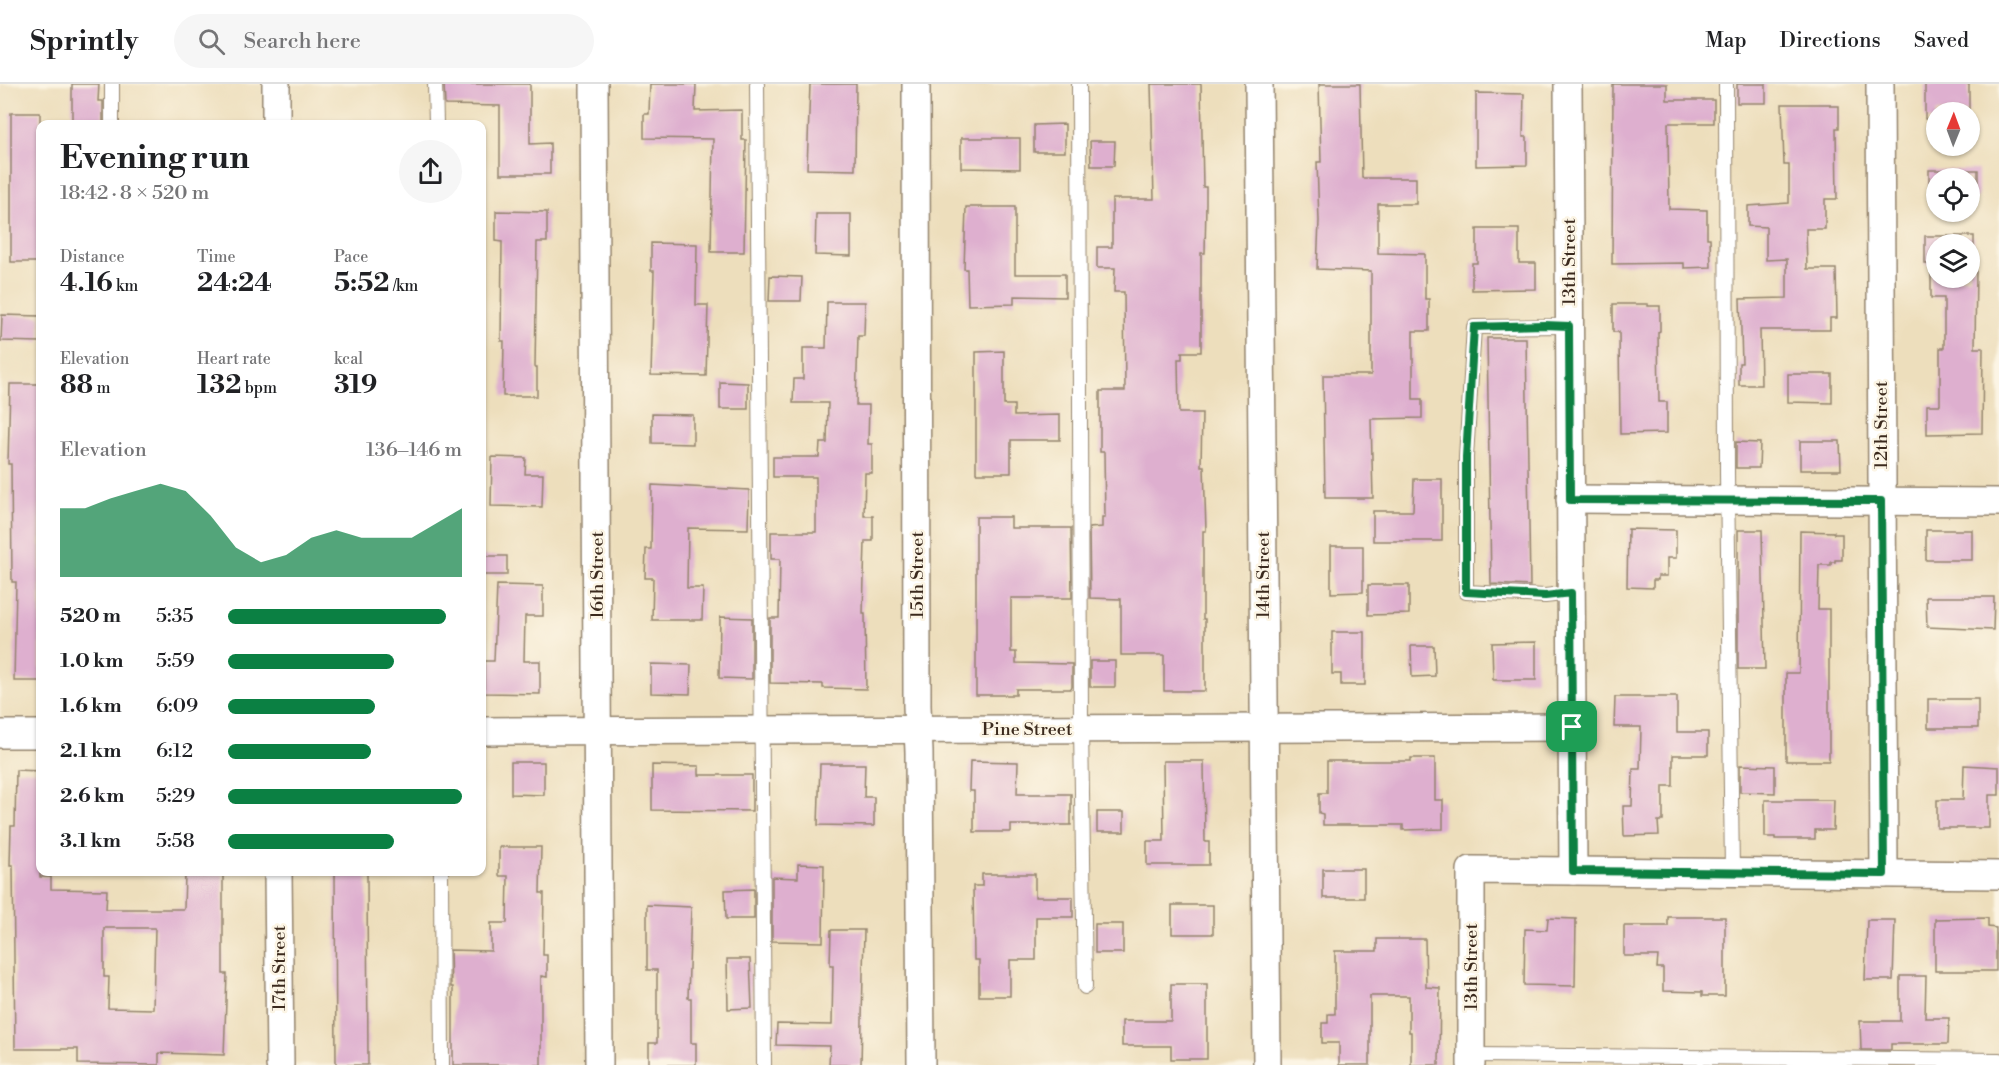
<!DOCTYPE html>
<html lang="en">
<head>
<meta charset="utf-8">
<style>
  body { margin:0; font-family:"Libre Bodoni",serif; background:#f6f6f6; color:#202124; height:100vh; display:flex; flex-direction:column; font-size:22px; white-space:nowrap }
  * { box-sizing:border-box; margin:0 }
  p { font-size:20px; color:#757577 }
  .icon { flex:none; width:33px; height:33px; fill:none; stroke:currentColor; stroke-width:2; stroke-linecap:round; stroke-linejoin:round }
  .map { position:relative; flex:1; overflow:hidden }
  .sheet { position:absolute; left:36px; top:36px; width:450px; height:756px; display:flex; flex-direction:column; background:#fff; border-radius:12px; box-shadow:0 2px 4px #0004 }
  .sheet>* { flex:none }
  .needle { width:39px; rotate:1deg }
  .controls { position:absolute; left:1926px; top:18px; display:grid; gap:12px }
  .controls a { display:grid; place-items:center; width:54px; height:54px; border-radius:50%; background:#fff; box-shadow:0 2px 4px #0004; font-size:30px }
  .pin { position:absolute; display:grid; place-items:center; width:51px; height:51px; color:#fff; margin:-26px; border-radius:12px; box-shadow:0 3px 9px #0006 }
  .round { display:grid; place-items:center; flex:none; width:63px; height:63px; border-radius:32px; background:#f6f6f6 }
  .headline { display:flex; align-items:center; justify-content:space-between; height:102px; padding:0 24px }
  h1 { font-size:33px; font-weight:700; line-height:45px }
  .metrics { display:grid; grid-template-columns:repeat(3,1fr); gap:9px; height:102px; padding:6px 24px }
  .metrics div { display:grid; align-content:center }
  .metrics b { font-size:26px; font-weight:700 }
  .metrics small { font-size:16px; font-weight:400 }
  .metrics p { font-size:16px }
  .chart { height:168px; padding:12px 24px }
  .chart p { display:flex; justify-content:space-between }
  .chart svg { width:100%; height:108px; margin-top:6px; fill:#0b8043; opacity:.7 }
  ul { padding:0 24px; list-style:none; font-size:20px }
  li { display:grid; grid-template-columns:96px 72px 1fr; align-items:center; height:45px }
  li i { height:15px; border-radius:8px; background:#0b8043 }
  header { display:flex; align-items:center; gap:36px; box-sizing:border-box; height:84px; padding:0 30px; background:#fff; border-bottom:2px solid #e0e0e0 }
  header strong { font-size:28px }
  nav { display:flex; gap:33px; margin-inline-start:auto; font-size:21px }
  .search { width:420px; height:54px; background:#f6f6f6; display:flex; align-items:center; gap:15px; box-sizing:border-box; padding:0 21px; border-radius:33px; color:#757577; font-size:22px }
  .map>svg:first-child { display:block }
</style>
</head>
<body>
<header>
<strong>Sprintly</strong>
<div class="search"><svg class="icon" aria-label="search" viewBox="0 0 24 24"><circle cx="10" cy="10" r="6"/><path d="M15 15l6 6"/></svg>Search here</div>
<nav><a>Map</a><a>Directions</a><a>Saved</a></nav>
</header>
<div class="map">
<svg width="1999" height="981" viewBox="0 0 1999 981">
  <rect width="100%" height="100%" fill="#fcf5e5"/>
  <filter id="ink" filterUnits="userSpaceOnUse"><feTurbulence type="fractalNoise" baseFrequency=".0167" numOctaves="2"/><feDisplacementMap in="SourceGraphic" scale="12" xChannelSelector="R" yChannelSelector="G"/><feConvolveMatrix kernelMatrix="1 2 1 2 8 2 1 2 1" color-interpolation-filters="sRGB"/></filter>
  <filter id="wash" filterUnits="userSpaceOnUse"><feTurbulence type="fractalNoise" baseFrequency=".008" numOctaves="4" result="noise"/><feDisplacementMap in="SourceGraphic" scale="24" xChannelSelector="R" yChannelSelector="G"/><feGaussianBlur stdDeviation="1.35" result="paint"/><feColorMatrix in="noise" values="0 0 0 0 0 0 0 0 0 0 0 0 0 0 0 0 0 1.4 0 .05"/><feComposite in="paint" operator="in"/></filter>
  <g filter="url(#wash)">
    <rect width="100%" height="100%" fill="#eddebc"/>
    <g id="blocks">
      <g fill="#deafcf" fill-rule="evenodd">
        <polygon points="72,0 99,0 98,17 103,17 103,40 72,40"/>
        <polygon points="444,0 530,0 530,60 550,59 550,90 500,90 500,22 445,21"/>
        <polygon points="650,0 696,0 695,27 742,26 742,56 746,56 744,168 711,168 713,55 644,54 644,30 649,30"/>
        <polygon points="810,0 856,0 855,86 807,85"/>
        <polygon points="1151,0 1201,0 1203,103 1206,103 1206,119 1205,169 1201,169 1201,268 1182,268 1182,275 1178,275 1179,329 1202,329 1201,382 1204,382 1206,447 1203,447 1203,535 1205,535 1205,607 1164,607 1164,571 1121,571 1121,515 1090,514 1089,444 1102,443 1102,433 1105,433 1104,368 1100,368 1100,307 1125,307 1124,208 1114,208 1115,184 1097,184 1097,163 1112,163 1112,115 1154,115"/>
        <polygon points="1319,0 1360,0 1362,94 1416,94 1416,120 1378,120 1378,169 1425,170 1425,215 1429,215 1429,247 1413,247 1413,315 1422,315 1422,334 1371,335 1373,414 1325,414 1323,291 1371,291 1371,187 1317,185 1319,137 1317,78 1321,78"/>
        <polygon points="1613,0 1667,0 1667,16 1714,16 1714,39 1668,39 1669,125 1707,126 1707,154 1710,154 1711,183 1684,184 1684,179 1612,180"/>
        <rect x="1737" y="0" width="29" height="19"/>
        <polygon points="1925,0 1969,0 1969,28 1936,28 1936,45 1932,45 1932,35 1925,35"/>
        <polygon points="1476,9 1524,10 1523,53 1527,53 1527,81 1476,82"/>
        <polygon points="1782,20 1830,20 1830,22 1839,22 1839,44 1836,44 1837,115 1825,115 1825,145 1806,145 1807,185 1836,185 1837,234 1830,234 1830,246 1760,246 1761,301 1739,301 1739,279 1742,279 1740,215 1787,214 1787,175 1766,176 1766,143 1748,142 1748,122 1789,119 1789,81 1784,81"/>
        <rect x="11" y="29" width="29" height="149"/>
        <polygon points="1065,40 1065,68 1034,68 1034,41"/>
        <polygon points="961,54 1020,54 1020,85 961,84"/>
        <polygon points="1090,57 1115,57 1114,82 1091,82"/>
        <polygon points="1929,86 1978,86 1978,114 1970,114 1970,94 1936,94 1936,114 1929,114"/>
        <polygon points="966,123 1015,123 1015,190 1065,190 1065,213 1014,212 1014,220 968,221 967,185 964,185"/>
        <polygon points="496,127 547,128 547,158 537,158 535,283 537,283 537,312 503,312 504,257 501,257 502,158 496,157"/>
        <polygon points="816,130 851,130 851,172 815,171"/>
        <polygon points="1477,145 1519,145 1519,179 1536,179 1536,205 1472,206 1472,179 1477,179"/>
        <path d="M1925,152H1974V186H1976L1975,264H1983L1982,349L1927,350V321H1940V264H1944V214H1931V180H1925ZM1936,160H1970V194H1936Z"/>
        <polygon points="651,159 697,160 696,221 708,221 706,292 651,291 654,187 651,187"/>
        <polygon points="770,192 802,193 801,217 769,217"/>
        <polygon points="827,218 865,218 864,252 858,252 856,321 869,321 868,360 872,360 872,389 865,389 864,432 873,432 873,457 865,457 863,530 865,530 866,605 823,604 823,600 770,599 770,534 779,534 780,475 771,475 771,448 816,448 816,393 773,393 773,373 819,373 820,359 827,359 828,319 793,319 794,295 803,295 803,264 826,264"/>
        <polygon points="1613,220 1648,220 1648,222 1660,222 1660,247 1658,248 1659,318 1667,318 1667,349 1620,350 1619,248 1613,248"/>
        <polygon points="2,231 40,232 40,258 1,257"/>
        <polygon points="1487,254 1526,254 1530,502 1491,500"/>
        <polygon points="1004,267 1004,321 1014,321 1014,332 1060,331 1060,356 1011,356 1011,389 976,389 976,268"/>
        <polygon points="1788,290 1832,290 1832,319 1788,318"/>
        <polygon points="720,298 748,299 748,325 720,325"/>
        <polygon points="10,300 40,300 40,597 14,597 16,498 12,498 11,380 8,380"/>
        <polygon points="652,330 693,331 693,360 652,359"/>
        <polygon points="1800,357 1840,357 1841,386 1800,386"/>
        <polygon points="1736,358 1760,359 1759,384 1736,384"/>
        <polygon points="492,373 526,374 525,390 543,390 542,423 491,422"/>
        <polygon points="1414,395 1442,395 1442,457 1373,457 1373,427 1413,427"/>
        <polygon points="652,401 749,406 748,445 688,444 687,504 703,504 702,536 652,536 653,494 645,494 646,465 651,465"/>
        <polygon points="976,433 1011,433 1011,444 1071,444 1072,514 1011,514 1011,568 1016,568 1016,579 1072,580 1072,603 1070,605 1016,605 1016,611 976,611"/>
        <polygon points="1628,445 1676,446 1676,474 1667,474 1667,492 1658,492 1658,496 1653,496 1653,504 1627,503"/>
        <polygon points="1738,446 1762,446 1765,585 1738,585"/>
        <rect x="1926" y="446" width="46" height="30"/>
        <polygon points="1800,447 1834,448 1834,450 1842,450 1842,476 1835,476 1835,478 1831,478 1831,481 1819,481 1818,525 1829,525 1829,677 1786,677 1786,589 1799,589"/>
        <polygon points="1331,462 1363,462 1363,508 1331,509"/>
        <rect x="482" y="472" width="25" height="19"/>
        <polygon points="497,501 543,502 543,532 525,532 524,577 540,577 540,610 484,609 484,577 494,577"/>
        <polygon points="1368,501 1409,501 1409,530 1368,531"/>
        <polygon points="1926,513 1994,513 1993,546 1927,543"/>
        <polygon points="720,533 752,534 752,595 719,594"/>
        <polygon points="1332,548 1365,548 1365,601 1341,601 1341,590 1332,590"/>
        <polygon points="1536,558 1536,596 1493,596 1492,559"/>
        <polygon points="1411,562 1434,562 1435,592 1412,593"/>
        <rect x="1090" y="577" width="25" height="26"/>
        <polygon points="651,580 691,581 690,610 651,609"/>
        <polygon points="1615,613 1677,613 1677,648 1708,648 1708,671 1673,671 1673,702 1663,702 1663,737 1658,737 1659,751 1624,752 1623,722 1632,722 1633,685 1640,685 1641,643 1614,643"/>
        <rect x="1928" y="615" width="50" height="29"/>
        <polygon points="1411,674 1435,674 1435,716 1443,716 1443,745 1403,746 1403,741 1323,741 1323,730 1319,729 1319,709 1327,709 1327,677 1411,677"/>
        <polygon points="970,677 1018,678 1017,710 1071,710 1071,741 1011,741 1011,748 974,748 974,707 969,707"/>
        <polygon points="1163,677 1204,677 1205,758 1209,758 1209,781 1147,781 1147,757 1164,757"/>
        <polygon points="511,678 544,678 544,711 511,710"/>
        <polygon points="820,680 865,680 864,713 874,713 874,742 818,741"/>
        <polygon points="652,681 699,682 699,691 752,691 752,727 652,726"/>
        <polygon points="1740,681 1775,682 1775,709 1740,708"/>
        <polygon points="1964,681 1999,683 1999,711 1989,711 1989,744 1937,744 1937,716 1963,716"/>
        <path d="M16,686L40,687V793H51V805L107,806L106,825H184L185,790H223V890H227L224,971L159,969V981L78,980V965H15L13,781H10L11,742H15ZM104,844H155L153,925L108,924L109,893H104Z"/>
        <polygon points="1765,716 1834,716 1833,746 1815,746 1815,755 1775,755 1775,753 1765,753"/>
        <rect x="1097" y="728" width="27" height="20"/>
        <polygon points="499,763 541,763 540,809 544,809 543,871 547,871 547,893 541,892 541,981 453,981 453,903 451,903 450,866 491,867 491,839 507,839 508,792 499,792"/>
        <polygon points="798,780 824,781 823,858 772,857 772,793 798,794"/>
        <rect x="1323" y="785" width="41" height="29"/>
        <polygon points="335,788 367,788 368,981 336,981"/>
        <polygon points="982,790 1035,790 1035,813 1073,813 1073,833 1036,833 1036,876 1010,876 1010,912 979,912 979,876 974,876 973,802 982,802"/>
        <polygon points="754,805 754,835 726,835 725,806"/>
        <polygon points="647,821 691,823 688,914 691,914 691,959 696,959 696,981 649,981 649,959 657,959 657,886 647,886"/>
        <rect x="1172" y="821" width="41" height="29"/>
        <polygon points="1668,833 1725,833 1725,912 1702,912 1702,908 1663,907 1663,884 1657,884 1658,872 1624,872 1624,842 1668,842"/>
        <polygon points="1548,834 1576,835 1575,902 1524,901 1525,845 1547,846"/>
        <polygon points="1988,834 1988,843 1996,844 1996,887 1935,887 1935,835"/>
        <polygon points="1867,836 1895,836 1893,896 1865,896"/>
        <rect x="1095" y="840" width="28" height="29"/>
        <polygon points="831,846 864,846 861,981 829,981 830,962 776,961 777,940 832,941 833,881 830,881"/>
        <polygon points="1377,855 1425,855 1426,903 1440,904 1439,981 1411,981 1411,948 1409,948 1409,912 1370,912 1370,981 1339,981 1339,959 1322,959 1322,939 1328,939 1328,930 1335,930 1335,867 1377,867"/>
        <polygon points="727,875 750,875 752,924 728,925"/>
        <polygon points="1900,892 1926,892 1925,934 1949,934 1948,960 1891,960 1891,966 1861,966 1860,937 1900,937"/>
        <polygon points="1171,900 1207,900 1207,975 1171,975 1171,962 1122,962 1122,937 1171,937"/>
      </g>
    </g>
  </g>
  <g filter="url(#ink)">
    <use href="#blocks" fill-opacity="0" stroke="#94846d" stroke-width="1.5"/>
    <g fill="none" stroke-linecap="round" stroke-linejoin="round">
      <g stroke="#94846d" stroke-width="16">
        <g id="lane">
          <polyline points="112,0 112,40"/>
          <polyline points="435,0 436,40"/>
          <polyline points="757,0 764,981"/>
          <polyline points="1079,0 1081,644 1085,903"/>
          <polyline points="1726,0 1727,389 1732,788"/>
          <polyline points="1569,242 1474,243 1466,373 1466,508 1545,512 1571,509"/>
          <polyline points="441,788 442,981"/>
          <polyline points="1471,971 1999,976"/>
        </g>
      </g>
      <g stroke="#94846d" stroke-width="30">
        <g id="street">
          <polyline points="276,0 276,40"/>
          <polyline points="594,0 599,981"/>
          <polyline points="916,0 917,622 919,668 921,981"/>
          <polyline points="1259,0 1267,981"/>
          <polyline points="1568,0 1573,787"/>
          <polyline points="1880,0 1884,790"/>
          <polyline points="1570,415 1999,418"/>
          <polyline points="482,647 1572,643"/>
          <polyline points="0,650 40,650"/>
          <polyline points="278,788 280,981"/>
          <polyline points="1471,981 1471,786 1999,791"/>
        </g>
      </g>
      <use href="#lane" stroke="#fff" stroke-width="14"/>
      <use href="#street" stroke="#fff" stroke-width="27"/>
    </g>
  </g>
  <g fill="none" stroke-linecap="round" stroke-linejoin="round" filter="url(#ink)">
    <g stroke="#fff" stroke-width="12">
      <polygon id="route" points="1544,241 1569,242 1570,416 1881,417 1884,790 1573,787 1571,509 1545,512 1466,508 1466,373 1474,243"/>
    </g>
    <use href="#route" stroke="#0b8043" stroke-width="8"/>
  </g>
  <g text-anchor="middle" stroke-width="5" stroke-linejoin="round" paint-order="stroke">
    <g font-size="18" fill="#3b2a1e" stroke="#fcf5e5">
      <text transform="translate(1569 178) rotate(-90)" y="6">13th Street</text>
      <text transform="translate(1881 341) rotate(-90)" y="6">12th Street</text>
      <text transform="translate(597 491) rotate(-90)" y="6">16th Street</text>
      <text transform="translate(917 491) rotate(-90)" y="6">15th Street</text>
      <text transform="translate(1263 491) rotate(-90)" y="6">14th Street</text>
      <text x="1027" y="651">Pine Street</text>
      <text transform="translate(1471 883) rotate(-90)" y="6">13th Street</text>
      <text transform="translate(279 884) rotate(-90)" y="6">17th Street</text>
    </g>
  </g>
</svg>
<div class="controls">
<a><svg class="needle" viewBox="-14 -14 28 28"><path d="M0-13l5 13h-10z" fill="#e53935"/><path d="M0 13l5-13h-10z" fill="#757577"/></svg></a>
<a><svg class="icon" aria-label="locate" viewBox="0 0 24 24"><circle cx="12" cy="12" r="6"/><path d="M12 2v4M12 18v4M2 12h4M18 12h4"/></svg></a>
<a><svg class="icon" aria-label="layers" viewBox="0 0 24 24"><path d="M12 4l9 5-9 5-9-5zM3 14l9 5 9-5"/></svg></a>
</div>
<div class="pin" style="left:1572px;top:643px;background:#1e9e55"><svg class="icon" aria-label="arrive" viewBox="0 0 24 24"><path d="M6 21V4h12l-3 4 3 4H6"/></svg></div>
<section class="sheet">
<div class="headline"><div><h1>Evening run</h1><p>18:42 · 8 × 520 m</p></div><a class="round"><svg class="icon" aria-label="share" viewBox="0 0 24 24"><path d="M12 15V3M7 8l5-5 5 5M5 13v7h14v-7"/></svg></a></div>
<div class="metrics">
<div><p>Distance</p><b>4.16<small> km</small></b></div>
<div><p>Time</p><b>24:24</b></div>
<div><p>Pace</p><b>5:52<small> /km</small></b></div>
</div>
<div class="metrics">
<div><p>Elevation</p><b>88<small> m</small></b></div>
<div><p>Heart rate</p><b>132<small> bpm</small></b></div>
<div><p>kcal</p><b>319</b></div>
</div>
<div class="chart"><p><span>Elevation</span>136–146 m</p>
<svg viewBox="0 0 160 44" preserveAspectRatio="none"><path d="M0 44V16L10 16L20 12L30 9L40 6L50 9L60 19L70 32L80 38L90 35L100 28L110 25L120 28L130 28L140 28L150 22L160 16V44z"/></svg>
</div>
<ul>
<li><b>520 m</b>5:35<i style="width:93%"></i></li>
<li><b>1.0 km</b>5:59<i style="width:71%"></i></li>
<li><b>1.6 km</b>6:09<i style="width:63%"></i></li>
<li><b>2.1 km</b>6:12<i style="width:61%"></i></li>
<li><b>2.6 km</b>5:29<i style="width:100%"></i></li>
<li><b>3.1 km</b>5:58<i style="width:71%"></i></li>
</ul>
</section>
</div>
</body>
</html>
